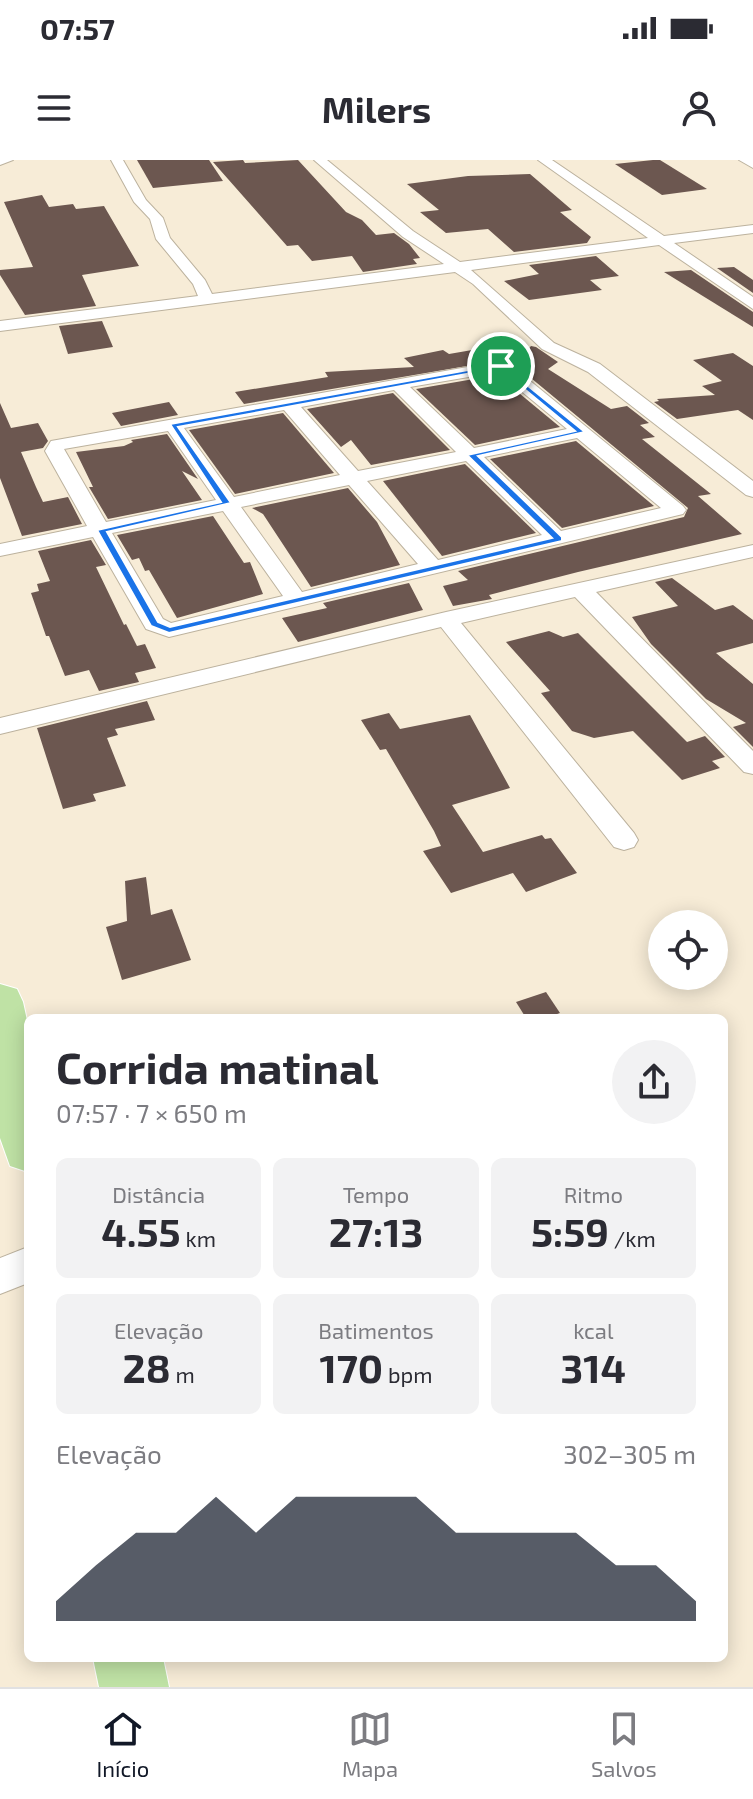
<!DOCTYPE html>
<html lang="pt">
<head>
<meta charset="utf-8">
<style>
  body { margin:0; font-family:"Exo 2",sans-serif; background:#f2f2f3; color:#2b2b33; height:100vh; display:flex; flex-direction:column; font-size:30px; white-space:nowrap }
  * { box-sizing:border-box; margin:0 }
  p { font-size:26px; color:#7c7c81 }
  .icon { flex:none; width:44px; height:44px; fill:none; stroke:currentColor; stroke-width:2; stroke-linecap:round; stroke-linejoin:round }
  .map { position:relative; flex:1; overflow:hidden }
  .side { position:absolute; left:24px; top:854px; width:704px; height:648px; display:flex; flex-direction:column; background:#fff; border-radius:12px; box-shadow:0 4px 20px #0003 }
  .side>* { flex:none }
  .tools { position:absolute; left:648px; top:750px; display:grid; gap:16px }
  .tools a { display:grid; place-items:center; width:80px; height:80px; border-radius:50%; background:#fff; box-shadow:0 4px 20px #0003; font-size:40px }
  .pin { position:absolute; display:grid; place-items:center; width:68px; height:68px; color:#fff; margin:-34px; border:4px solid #fff; border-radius:50%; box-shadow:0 2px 8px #0007 }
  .round { display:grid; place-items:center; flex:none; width:84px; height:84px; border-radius:42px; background:#f2f2f3 }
  .headline { display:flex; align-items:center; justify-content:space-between; height:136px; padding:0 32px }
  h1 { font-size:44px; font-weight:700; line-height:60px }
  .metrics { display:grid; grid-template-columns:repeat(3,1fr); gap:12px; height:136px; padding:8px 32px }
  .metrics div { display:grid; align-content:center; border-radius:12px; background:#f2f2f3; text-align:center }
  .metrics b { font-size:40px; font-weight:700 }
  .metrics small { font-size:22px; font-weight:400 }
  .metrics p { font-size:22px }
  .chart { height:224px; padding:16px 32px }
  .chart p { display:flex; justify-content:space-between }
  .chart svg { width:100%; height:144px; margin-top:8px; fill:#111827; opacity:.7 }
  .status { display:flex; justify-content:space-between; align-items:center; height:56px; padding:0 40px; background:#fff; direction:ltr }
  .status svg { height:22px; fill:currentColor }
  header { display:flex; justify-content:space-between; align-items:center; height:104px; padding:0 32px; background:#fff; font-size:36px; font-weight:700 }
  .tabs { display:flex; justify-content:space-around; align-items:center; height:112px; border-top:2px solid #e1e1e2; background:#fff; font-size:22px; color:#7c7c81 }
  .tabs a { display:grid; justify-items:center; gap:4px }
  .tabs .on { color:#111827 }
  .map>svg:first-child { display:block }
</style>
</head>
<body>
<div class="status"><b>07:57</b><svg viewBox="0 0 49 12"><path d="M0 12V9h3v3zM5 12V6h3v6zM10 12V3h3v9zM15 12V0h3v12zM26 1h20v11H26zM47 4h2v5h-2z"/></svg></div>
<header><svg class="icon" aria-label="menu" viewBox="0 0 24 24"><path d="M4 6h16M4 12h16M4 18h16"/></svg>Milers<svg class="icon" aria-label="person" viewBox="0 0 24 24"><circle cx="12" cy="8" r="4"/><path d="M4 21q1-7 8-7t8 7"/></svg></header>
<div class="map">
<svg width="753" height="1527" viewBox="0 0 753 1527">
  <rect width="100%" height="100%" fill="#f7ecd7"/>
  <g fill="#6c5750">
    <polygon points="137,0 209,0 223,21 153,28"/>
    <polygon points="243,0 245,3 298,0 346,52 362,60 376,75 394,73 409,84 420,98 413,99 417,104 363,112 352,96 312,101 298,85 287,86 213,2"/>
    <polygon points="653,0 660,0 707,29 662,35 615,4"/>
    <polygon points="530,14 572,50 560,52 591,77 587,83 514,92 488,69 446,73 420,52 439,50 407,24 468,16"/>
    <polygon points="42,35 49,47 73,44 76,49 104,46 139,106 82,115 96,146 25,155 0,115 0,110 33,107 4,42"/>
    <polygon points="596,96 619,116 590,120 602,130 529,140 504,121 539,114 529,105"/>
    <polygon points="734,107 753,120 753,133 717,108"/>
    <polygon points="691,110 753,152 753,167 664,112"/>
    <polygon points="102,161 113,187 68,194 59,166"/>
    <polygon points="507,184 522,196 531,186 536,187 558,202 548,209 611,249 627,246 649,263 640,265 655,277 642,279 711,334 698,336 742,374 578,412 489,435 492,439 453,446 443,426 468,420 458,411 684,357 688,348 508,199 244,244 235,232 328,217 325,212 414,207 404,198 443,190 449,194"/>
    <polygon points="733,193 753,206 753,260 738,250 677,259 654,242 659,241 657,239 715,235 702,226 722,221 693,200"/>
    <polygon points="497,215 560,267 475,285 416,229"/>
    <polygon points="393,233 450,290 371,305 351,280 341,287 307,249"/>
    <polygon points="169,242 178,255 121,266 112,253"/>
    <polygon points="0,243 11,268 38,263 48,281 43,288 21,292 36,327 43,342 68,337 82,364 22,376 0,318"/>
    <polygon points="283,253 334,313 235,334 189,270"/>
    <polygon points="167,274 198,319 182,311 202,340 108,359 89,327 93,327 76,292 124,286 133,282 131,280"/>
    <polygon points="576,281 654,346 562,368 490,299"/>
    <polygon points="465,304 536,373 442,396 383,321"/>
    <polygon points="348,328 377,362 400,405 311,427 263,354 252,348"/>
    <polygon points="213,356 244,403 250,402 263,434 177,458 149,410 145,411 139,398 132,400 117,375"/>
    <polygon points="91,380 106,405 96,407 124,465 126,464 137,486 145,484 156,508 135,513 139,522 99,531 89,510 65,516 49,476 46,476 31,433 39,431 37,424 50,421 38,391"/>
    <polygon points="672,418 715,450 733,445 753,460 753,483 716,493 753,524 753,587 733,567 746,563 706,539 651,484 632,457 678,446 655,422"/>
    <polygon points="409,423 423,450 298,482 282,458 327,448 323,443"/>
    <polygon points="549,471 563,477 578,473 687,582 705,576 725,597 712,601 720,608 682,620 633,571 594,578 572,571 541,533 550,531 506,482"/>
    <polygon points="147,541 155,560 115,569 118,575 107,578 126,626 93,634 96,641 63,649 37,568"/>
    <polygon points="389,553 400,569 470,555 510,628 452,645 483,692 542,675 545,679 551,678 577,713 526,732 513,713 451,733 423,691 441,686 434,671 386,589 380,590 361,560"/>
    <polygon points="146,717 151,755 172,749 191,800 122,820 106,767 127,761 125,721"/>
    <polygon points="546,832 560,853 546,858 526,858 516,842"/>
  </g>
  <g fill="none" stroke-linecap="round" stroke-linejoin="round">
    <g stroke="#bcb29e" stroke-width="2">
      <g id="minor">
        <polygon points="0,0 13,0 0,5"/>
        <polygon points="111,0 123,0 146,40 163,58 170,78 205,120 212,134 444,104 403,77 314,0 327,0 413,71 460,102 648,78 538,0 552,0 664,76 753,65 753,73 674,83 753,137 753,149 659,85 471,110 554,183 600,204 753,321 753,337 746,335 588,212 542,189 473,124 455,112 0,171 0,161 198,136 193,124 156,79 150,59 134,42"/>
        <polygon points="739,0 753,0 753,8"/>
        <path d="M501,201L507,202L683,346L686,350L683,354L169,477L146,469L93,377L0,396V384L87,366L45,291L51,281ZM498,212L567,269L474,288L410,227ZM394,230L456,292L358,311L301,247ZM284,250L340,315L234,337L184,268ZM168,271L216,340L106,362L64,289ZM577,278L661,348L561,371L484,297ZM466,301L542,375L438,400L367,321ZM349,325L418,404L302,432L241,347ZM223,351L283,436L171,463L163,459L112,373Z"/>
        <polygon points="753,385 753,397 596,432 753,591 753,614 744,612 575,437 461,463 634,673 638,680 634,687 624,690 614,687 441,467 0,574 0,558 446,452"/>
        <polygon points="28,1087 28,1123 0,1134 0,1098"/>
      </g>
    </g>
    <g stroke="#fff" stroke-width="2">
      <g id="primary">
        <polygon points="0,824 17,829 23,842 28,865 28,1012 10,1006 0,978"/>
        <polygon points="93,1498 163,1498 169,1527 99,1527"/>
      </g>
    </g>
    <use href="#minor" fill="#fff" fill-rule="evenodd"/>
    <use href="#primary" fill="#bfe2a5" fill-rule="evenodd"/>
  </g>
  <path fill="#1a73e8" stroke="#fff" stroke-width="2" fill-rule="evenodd" d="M501,204L585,272L478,296L562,377V381L169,473L151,466L97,370L221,342L170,264ZM499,208L575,271L467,295L552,378L170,467L158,462L107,372L231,343L178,267Z"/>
</svg>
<div class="tools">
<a><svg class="icon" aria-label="locate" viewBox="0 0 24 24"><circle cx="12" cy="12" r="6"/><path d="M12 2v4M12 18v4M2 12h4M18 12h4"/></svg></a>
</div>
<div class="pin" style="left:501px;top:206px;background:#1e9e55"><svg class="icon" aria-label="arrive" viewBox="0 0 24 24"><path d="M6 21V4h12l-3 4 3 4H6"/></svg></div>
<section class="side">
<div class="headline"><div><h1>Corrida matinal</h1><p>07:57 · 7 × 650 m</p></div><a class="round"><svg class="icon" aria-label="share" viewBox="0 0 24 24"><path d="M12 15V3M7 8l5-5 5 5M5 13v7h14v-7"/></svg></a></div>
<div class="metrics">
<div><p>Distância</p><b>4.55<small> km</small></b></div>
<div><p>Tempo</p><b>27:13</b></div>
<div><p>Ritmo</p><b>5:59<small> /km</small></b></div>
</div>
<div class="metrics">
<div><p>Elevação</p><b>28<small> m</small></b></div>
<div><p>Batimentos</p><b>170<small> bpm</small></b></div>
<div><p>kcal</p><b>314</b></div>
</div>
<div class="chart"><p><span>Elevação</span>302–305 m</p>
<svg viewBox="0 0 160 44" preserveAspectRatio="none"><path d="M0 44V38L10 27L20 17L30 17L40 6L50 17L60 6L70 6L80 6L90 6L100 17L110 17L120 17L130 17L140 27L150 27L160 38V44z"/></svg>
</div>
</section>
</div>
<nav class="tabs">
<a class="on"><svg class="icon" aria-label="home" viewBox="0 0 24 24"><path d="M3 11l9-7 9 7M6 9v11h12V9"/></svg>Início</a>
<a><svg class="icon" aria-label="map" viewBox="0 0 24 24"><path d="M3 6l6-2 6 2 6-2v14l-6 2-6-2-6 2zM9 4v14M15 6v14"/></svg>Mapa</a>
<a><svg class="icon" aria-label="saved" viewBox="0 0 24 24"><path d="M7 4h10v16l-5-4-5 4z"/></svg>Salvos</a>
</nav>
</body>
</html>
